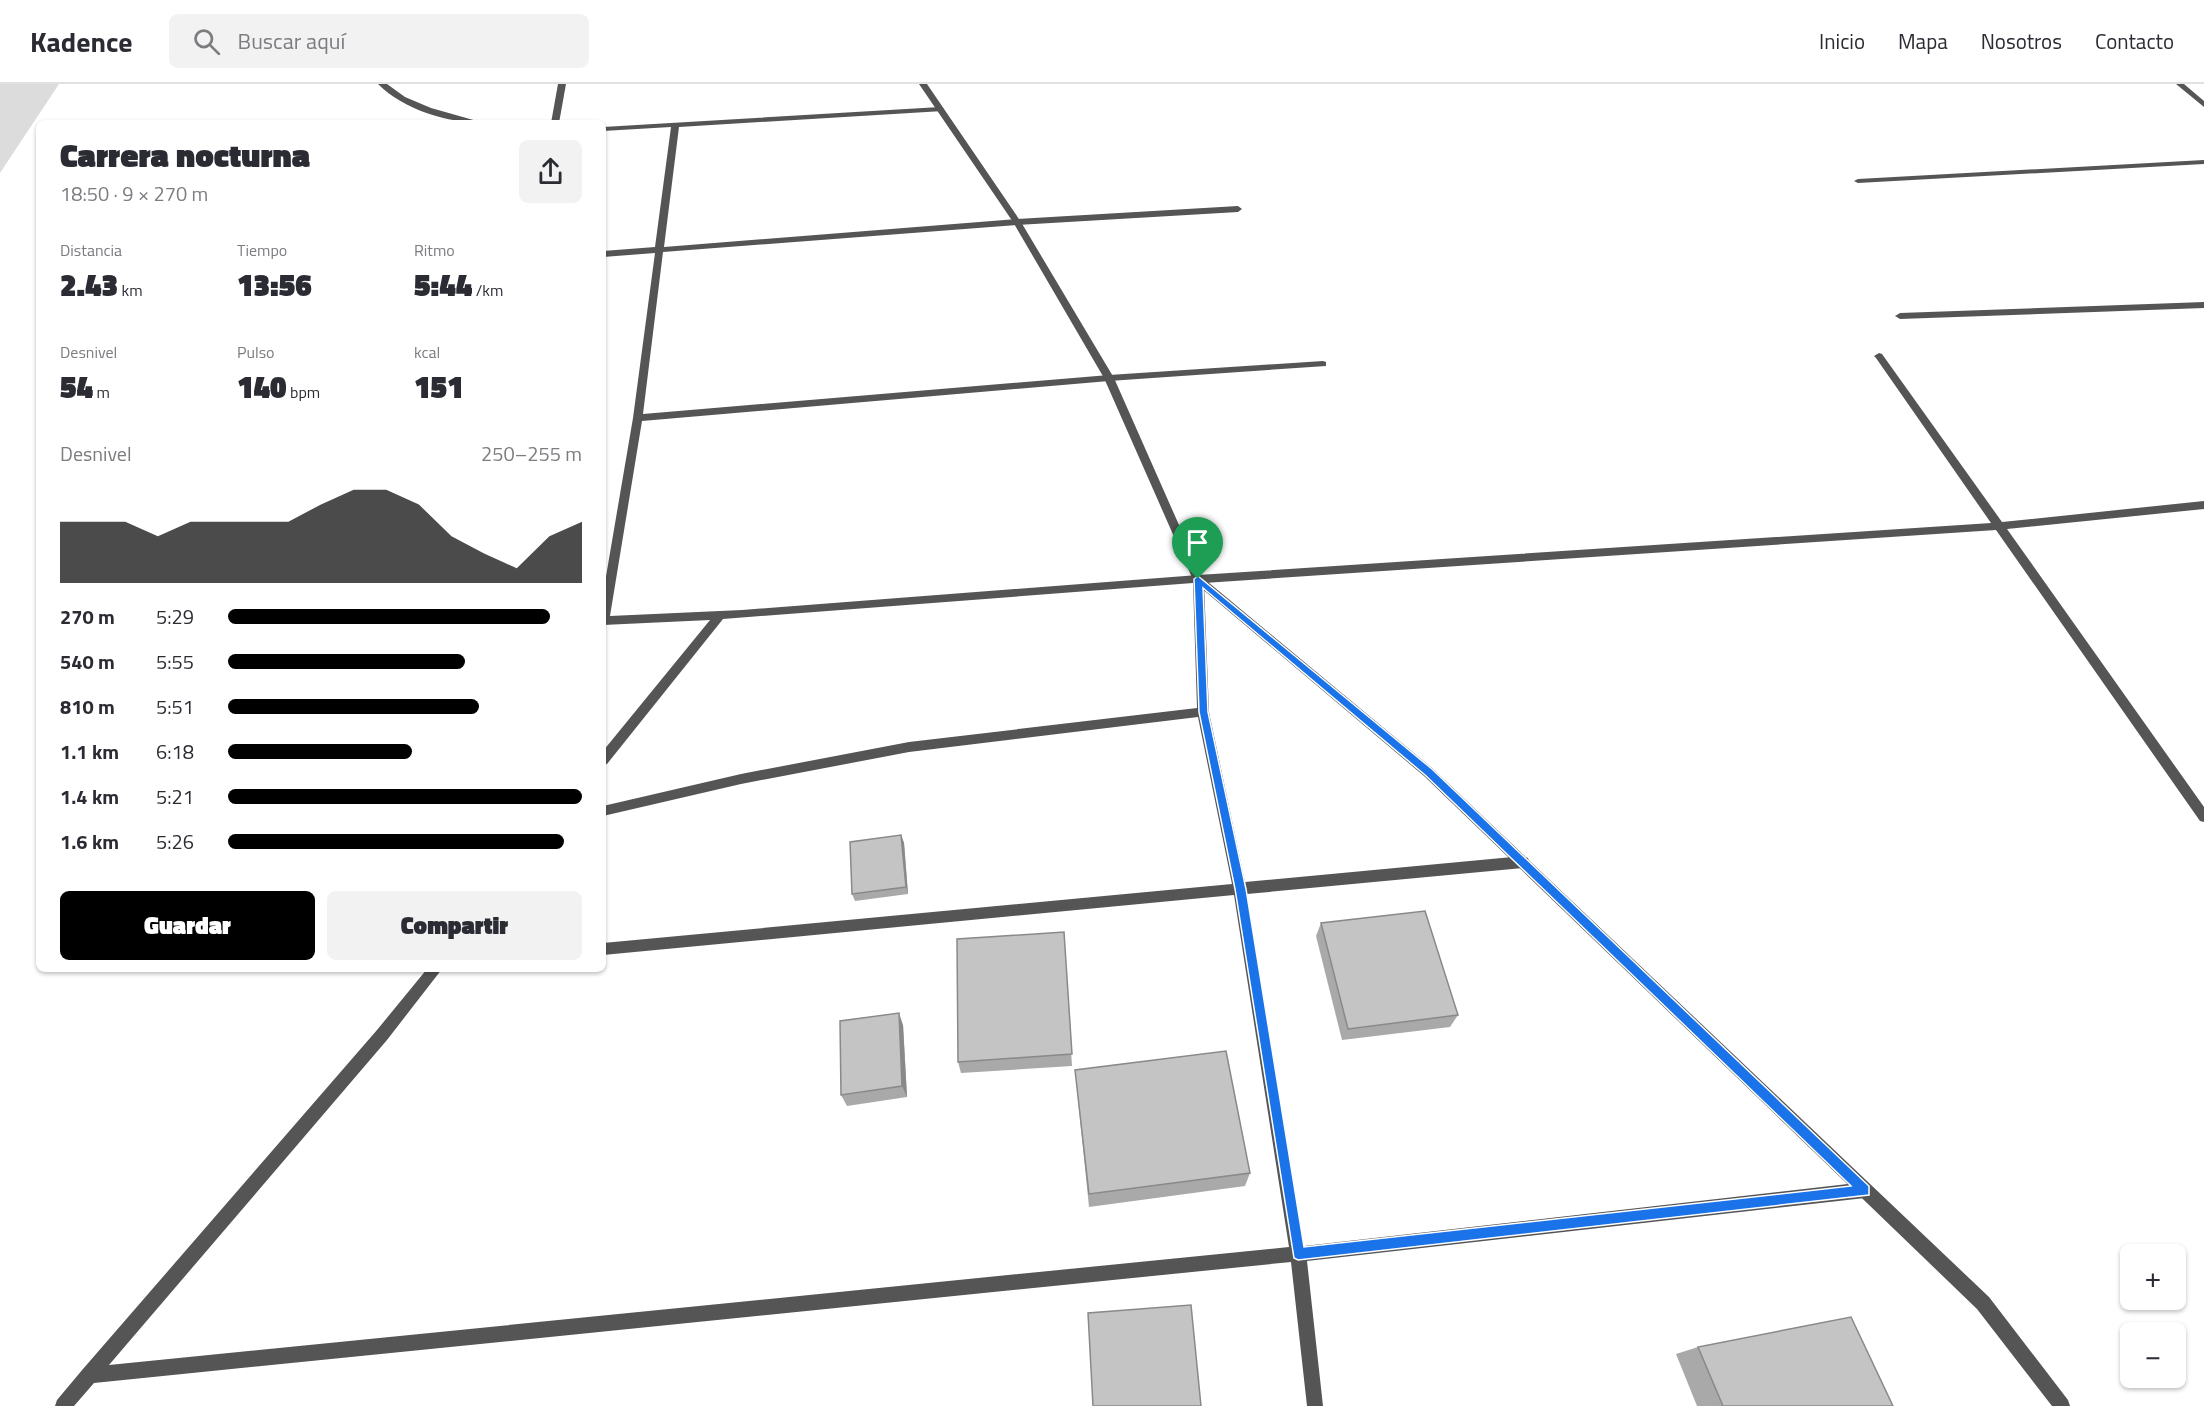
<!DOCTYPE html>
<html lang="es">
<head>
<meta charset="utf-8">
<style>
  body { margin:0; font-family:"Titillium Web",sans-serif; background:#f2f2f3; color:#2b2b33; height:100vh; display:flex; flex-direction:column; font-size:22px; white-space:nowrap }
  * { box-sizing:border-box; margin:0 }
  p { font-size:20px; color:#7c7c81 }
  .icon { flex:none; width:33px; height:33px; fill:none; stroke:currentColor; stroke-width:2; stroke-linecap:round; stroke-linejoin:round }
  .map { position:relative; flex:1; overflow:hidden }
  .side { position:absolute; left:36px; top:36px; width:570px; height:852px; display:flex; flex-direction:column; background:#fff; border-radius:9px; box-shadow:0 2px 4px #0004 }
  .side>* { flex:none }
  .fabs { position:absolute; left:2120px; top:1160px; display:grid; gap:12px }
  .fabs a { display:grid; place-items:center; width:66px; height:66px; border-radius:9px; background:#fff; box-shadow:0 2px 4px #0004; font-size:30px }
  .pin { position:absolute; display:grid; place-items:center; width:51px; height:51px; color:#fff; margin:-62px -26px; border-radius:50% 50% 50% 0; rotate:-45deg; box-shadow:0 0 6px #0007 }
  .pin .icon { rotate:45deg }
  .round { display:grid; place-items:center; flex:none; width:63px; height:63px; border-radius:9px; background:#f2f2f3 }
  .summary { display:flex; align-items:center; justify-content:space-between; height:102px; padding:0 24px }
  h1 { font-size:33px; font-weight:800; line-height:45px }
  .stats { display:grid; grid-template-columns:repeat(3,1fr); gap:9px; height:102px; padding:6px 24px }
  .stats div { display:grid; align-content:center }
  .stats b { font-size:30px; font-weight:800 }
  .stats small { font-size:16px; font-weight:400 }
  .stats p { font-size:16px }
  .chart { height:168px; padding:12px 24px }
  .chart p { display:flex; justify-content:space-between }
  .chart svg { width:100%; height:108px; margin-top:6px; fill:#000; opacity:.7 }
  .button { display:flex; gap:12px; margin-top:auto; padding:12px 24px }
  .button a { flex:1; height:69px; border-radius:9px; background:#000; color:#fff; font-size:24px; font-weight:800; line-height:69px; text-align:center }
  .button a+a { background:#f2f2f3; color:#2b2b33 }
  ul { padding:0 24px; list-style:none; font-size:20px }
  li { display:grid; grid-template-columns:96px 72px 1fr; align-items:center; height:45px }
  li i { height:15px; border-radius:8px; background:#000 }
  header { display:flex; align-items:center; gap:36px; box-sizing:border-box; height:84px; padding:0 30px; background:#fff; border-bottom:2px solid #e1e1e2 }
  header strong { font-size:28px }
  nav { display:flex; gap:33px; margin-inline-start:auto; font-size:21px }
  .search { width:420px; height:54px; background:#f2f2f3; display:flex; align-items:center; gap:15px; box-sizing:border-box; padding:0 21px; border-radius:9px; color:#7c7c81; font-size:22px }
  .map>svg:first-child { display:block }
</style>
</head>
<body>
<header>
<strong>Kadence</strong>
<div class="search"><svg class="icon" aria-label="search" viewBox="0 0 24 24"><circle cx="10" cy="10" r="6"/><path d="M15 15l6 6"/></svg>Buscar aquí</div>
<nav><a>Inicio</a><a>Mapa</a><a>Nosotros</a><a>Contacto</a></nav>
</header>
<div class="map">
<svg width="2204" height="1322" viewBox="0 0 2204 1322">
  <rect width="100%" height="100%" fill="#fff"/>
  <polygon fill="#dcdcdc" points="0,0 59,0 0,89"/>
  <g fill="none" stroke-linecap="round" stroke-linejoin="round">
    <g fill="#555" fill-rule="evenodd">
      <path d="M378,0H387L405,13L431,24L484,39C448,39 404,26 378,0Z"/>
      <polygon points="558,0 566,0 559,39 551,39"/>
      <polygon points="2176,0 2184,0 2204,17 2204,23"/>
      <polygon points="940,23 944,25 943,27 679,43 664,163 1017,135 1238,122 1242,125 1238,128 1017,141 663,168 643,330 1109,291 1323,277 1326,278 1326,282 1109,297 642,337 610,532 742,526 1198,491 1991,439 1876,274 1874,272 1879,269 1882,270 2002,438 2204,417 2204,425 2007,445 2204,723 2204,738 2200,737 1996,446 1204,499 1209,628 1245,798 1523,772 1528,774 1529,778 1528,782 1523,784 1247,810 1304,1162 1865,1098 1870,1101 1873,1106 1870,1111 1865,1114 1307,1177 1323,1322 1307,1322 1291,1178 94,1299 74,1322 55,1322 57,1316 83,1285 377,946 427,885 442,885 387,956 109,1281 1289,1163 1234,811 603,871 603,859 1232,800 1198,633 909,668 741,700 603,732 603,722 741,690 909,658 1197,624 1193,499 723,535 607,680 603,681 603,667 710,536 603,541 603,510 633,334 655,169 603,173 603,167 655,163 671,43 603,47 603,43"/>
      <polygon points="2204,76 2204,80 1858,99 1854,97 1858,95"/>
      <polygon points="2204,218 2204,224 1900,235 1895,232 1900,229"/>
    </g>
    <polygon fill="#555" fill-rule="evenodd" points="919,0 927,0 1021,138 1114,294 1202,493 1432,684 1989,1213 2068,1316 2070,1322 2052,1322 1977,1225 1424,692 1194,498 1104,294 1013,138"/>
  </g>
  <g fill="#a9a9a9">
    <polygon points="901,751 904,759 908,810 855,817 852,810"/>
    <polygon points="1321,839 1458,931 1450,943 1342,956 1316,852"/>
    <polygon points="1064,848 1072,982 961,989 958,978"/>
    <polygon points="903,941 907,1013 847,1022 841,1011"/>
    <polygon points="1075,986 1250,1089 1245,1102 1089,1123"/>
    <polygon points="1698,1263 1893,1322 1697,1322 1676,1270"/>
  </g>
  <g fill="#898989">
    <polygon points="901,751 904,759 908,810 906,803"/>
    <polygon points="899,929 903,941 907,1013 902,1002"/>
  </g>
  <g fill="#c4c4c4" stroke="#898989" stroke-width="1.5">
    <polygon points="901,751 906,803 852,810 850,758"/>
    <polygon points="1425,827 1458,931 1348,945 1321,839"/>
    <polygon points="1064,848 1072,970 958,978 957,855"/>
    <polygon points="899,929 902,1002 841,1011 840,937"/>
    <polygon points="1226,967 1250,1089 1089,1110 1075,986"/>
    <polygon points="1191,1221 1201,1322 1093,1322 1088,1229"/>
    <polygon points="1851,1233 1893,1322 1723,1322 1698,1263"/>
  </g>
  <path fill="#1a73e8" stroke="#fff" stroke-width="1.5" fill-rule="evenodd" d="M1198,492L1432,685L1869,1102V1111L1298,1176L1294,1174L1235,805L1199,628L1194,495ZM1203,504L1425,691L1851,1102L1304,1163L1246,805L1208,628Z"/>
</svg>
<div class="fabs">
<a>+</a>
<a>−</a>
</div>
<div class="pin" style="left:1198px;top:495px;background:#1e9e55"><svg class="icon" aria-label="arrive" viewBox="0 0 24 24"><path d="M6 21V4h12l-3 4 3 4H6"/></svg></div>
<section class="side">
<div class="summary"><div><h1>Carrera nocturna</h1><p>18:50 · 9 × 270 m</p></div><a class="round"><svg class="icon" aria-label="share" viewBox="0 0 24 24"><path d="M12 15V3M7 8l5-5 5 5M5 13v7h14v-7"/></svg></a></div>
<div class="stats">
<div><p>Distancia</p><b>2.43<small> km</small></b></div>
<div><p>Tiempo</p><b>13:56</b></div>
<div><p>Ritmo</p><b>5:44<small> /km</small></b></div>
</div>
<div class="stats">
<div><p>Desnivel</p><b>54<small> m</small></b></div>
<div><p>Pulso</p><b>140<small> bpm</small></b></div>
<div><p>kcal</p><b>151</b></div>
</div>
<div class="chart"><p><span>Desnivel</span>250–255 m</p>
<svg viewBox="0 0 160 44" preserveAspectRatio="none"><path d="M0 44V19L10 19L20 19L30 25L40 19L50 19L60 19L70 19L80 12L90 6L100 6L110 12L120 25L130 32L140 38L150 25L160 19V44z"/></svg>
</div>
<ul>
<li><b>270 m</b>5:29<i style="width:91%"></i></li>
<li><b>540 m</b>5:55<i style="width:67%"></i></li>
<li><b>810 m</b>5:51<i style="width:71%"></i></li>
<li><b>1.1 km</b>6:18<i style="width:52%"></i></li>
<li><b>1.4 km</b>5:21<i style="width:100%"></i></li>
<li><b>1.6 km</b>5:26<i style="width:95%"></i></li>
</ul>
<div class="button"><a>Guardar</a><a>Compartir</a></div>
</section>
</div>
</body>
</html>
